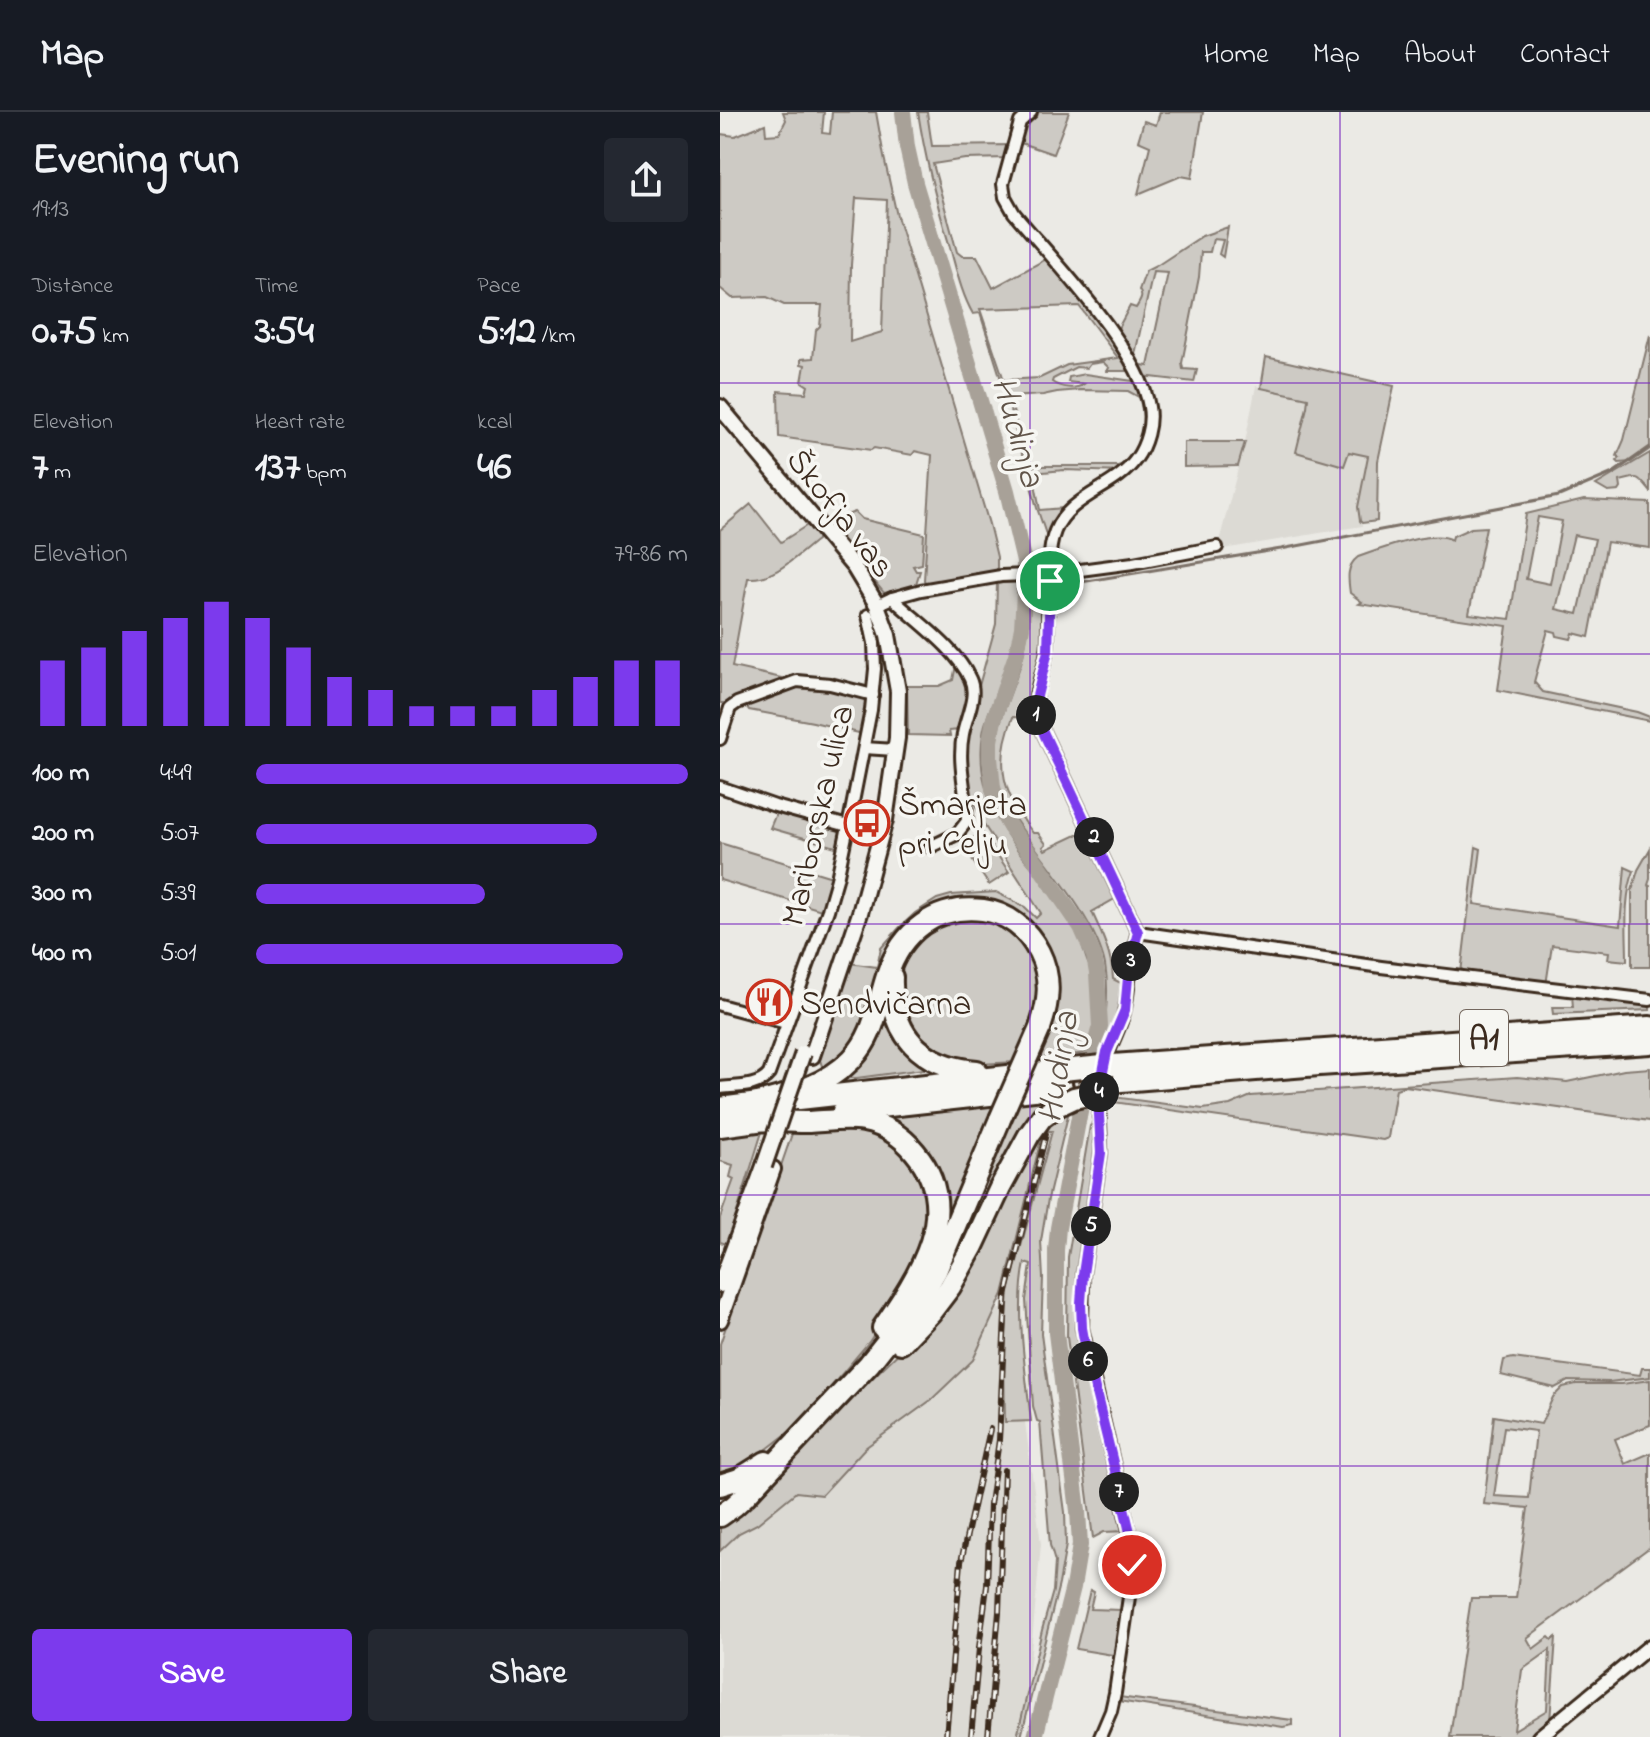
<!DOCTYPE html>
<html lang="en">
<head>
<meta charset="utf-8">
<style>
  body { margin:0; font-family:"Indie Flower",sans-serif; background:#242831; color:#f1f3f6; height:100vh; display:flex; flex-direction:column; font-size:30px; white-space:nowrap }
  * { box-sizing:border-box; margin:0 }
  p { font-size:26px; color:#9ea1a6 }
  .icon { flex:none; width:44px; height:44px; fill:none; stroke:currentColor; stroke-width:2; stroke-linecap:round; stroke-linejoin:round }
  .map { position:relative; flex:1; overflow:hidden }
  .sheet { display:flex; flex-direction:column; background:#171b24; width:720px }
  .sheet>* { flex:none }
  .pin { position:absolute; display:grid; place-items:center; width:68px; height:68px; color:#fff; margin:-34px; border:4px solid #fff; border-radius:50%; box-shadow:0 2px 8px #0007 }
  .km { position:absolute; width:40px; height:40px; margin:-20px; border-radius:50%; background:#222; color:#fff; font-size:22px; line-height:40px; text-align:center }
  .round { display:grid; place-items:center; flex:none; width:84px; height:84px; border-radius:8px; background:#242831 }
  .headline { display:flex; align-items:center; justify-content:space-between; height:136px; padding:0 32px }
  h1 { font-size:44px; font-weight:700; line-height:60px }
  .stats { display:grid; grid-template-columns:repeat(3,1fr); gap:12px; height:136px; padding:8px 32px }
  .stats div { display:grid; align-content:center }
  .stats b { font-size:40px; font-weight:700 }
  .stats small { font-size:22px; font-weight:400 }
  .stats p { font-size:22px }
  .chart { height:224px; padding:16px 32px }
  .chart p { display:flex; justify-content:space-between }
  .chart svg { width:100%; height:144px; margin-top:8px; stroke:#7c3aed; stroke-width:6 }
  .cta { display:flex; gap:16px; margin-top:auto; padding:16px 32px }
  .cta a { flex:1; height:92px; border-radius:8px; background:#7c3aed; color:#fff; font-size:32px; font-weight:700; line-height:92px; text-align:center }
  .cta a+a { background:#242831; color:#f1f3f6 }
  ul { padding:0 32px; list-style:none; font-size:26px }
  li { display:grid; grid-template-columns:128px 96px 1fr; align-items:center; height:60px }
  li i { height:20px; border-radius:10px; background:#7c3aed }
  header { display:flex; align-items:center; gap:48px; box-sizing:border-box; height:112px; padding:0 40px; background:#171b24; border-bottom:2px solid #363941 }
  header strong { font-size:38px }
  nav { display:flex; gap:44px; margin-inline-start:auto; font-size:28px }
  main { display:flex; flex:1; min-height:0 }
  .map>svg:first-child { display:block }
</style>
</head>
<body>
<header>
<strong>Map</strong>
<nav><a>Home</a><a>Map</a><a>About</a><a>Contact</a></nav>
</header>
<main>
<section class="sheet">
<div class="headline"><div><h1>Evening run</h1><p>19:13</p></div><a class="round"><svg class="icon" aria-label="share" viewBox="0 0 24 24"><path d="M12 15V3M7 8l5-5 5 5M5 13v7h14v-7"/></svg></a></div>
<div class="stats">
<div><p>Distance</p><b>0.75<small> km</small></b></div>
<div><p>Time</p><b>3:54</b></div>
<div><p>Pace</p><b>5:12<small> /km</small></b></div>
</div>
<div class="stats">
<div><p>Elevation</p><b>7<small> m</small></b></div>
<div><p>Heart rate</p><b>137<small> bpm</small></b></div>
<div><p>kcal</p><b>46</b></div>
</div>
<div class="chart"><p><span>Elevation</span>79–86 m</p>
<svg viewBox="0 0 160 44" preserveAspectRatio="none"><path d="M5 44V24M15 44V20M25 44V15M35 44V11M45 44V6M55 44V11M65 44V20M75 44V29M85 44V33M95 44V38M105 44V38M115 44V38M125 44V33M135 44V29M145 44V24M155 44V24"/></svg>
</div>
<ul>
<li><b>100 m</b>4:49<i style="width:100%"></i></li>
<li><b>200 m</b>5:07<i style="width:79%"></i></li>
<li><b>300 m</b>5:39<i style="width:53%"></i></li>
<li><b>400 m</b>5:01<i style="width:85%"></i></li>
</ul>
<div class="cta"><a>Save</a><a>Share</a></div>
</section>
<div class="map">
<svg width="930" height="1625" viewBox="0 0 930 1625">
  <rect width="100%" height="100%" fill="#ebeae5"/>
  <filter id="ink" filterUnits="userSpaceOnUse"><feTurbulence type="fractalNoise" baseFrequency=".0125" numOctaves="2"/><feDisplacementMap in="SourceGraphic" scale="16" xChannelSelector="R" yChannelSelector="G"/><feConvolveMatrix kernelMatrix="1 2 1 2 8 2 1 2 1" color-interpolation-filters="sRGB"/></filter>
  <g filter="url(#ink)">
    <g fill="#dcdad4">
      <polygon points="536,274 575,284 588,285 587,295 576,340 624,354 629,340 648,344 638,395 642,414 497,438 496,431 500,426 525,330"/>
      <polygon points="277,1197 288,1197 284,1262 285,1310 305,1310 321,1432 307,1583 297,1625 0,1625 0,1439 19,1421 37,1412 76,1380 132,1349 145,1336 176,1312 211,1288 253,1248"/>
    </g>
    <g fill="#cdcac4" stroke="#847a71" stroke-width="2" fill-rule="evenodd">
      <path d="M63,0H104L102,21L110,22L112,0H156L164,45L177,104L269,412L277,445V463L206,472L204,468L212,343L195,339L192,343L154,336L151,338L59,325L58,279L86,281L88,274L82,270L85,253L81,252V247L93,246L96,218L100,214L102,193H64L47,185L12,186L0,176V22L15,24L45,12L46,23L59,22L66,8ZM136,86L167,88L162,220L130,230L131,153Z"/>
      <path d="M198,0H207L212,34L291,33L287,46L245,47L213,52L237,140L242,144H257L273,176L328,146L367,191L410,254L407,259H387L389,256L383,250L370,252L367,256L356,255L333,267L332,270C340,276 356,278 364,272L348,270L349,265L365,262L413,269L420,274L426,290L425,325L403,360L344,358L313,361L320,398L345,396L329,431L317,396L285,280L260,201L253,202C241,181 236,156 229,132C216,89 205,45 198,0ZM359,194L398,246L347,253L320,266L284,268L260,197ZM360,278L408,279L419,285C426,307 425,346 398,354H309L289,285L323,283L337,280Z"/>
      <polygon points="315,0 349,0 333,42 298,30 300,18"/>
      <polygon points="440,0 483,0 472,66 461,64 418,82 430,34 418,29 424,9 436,13"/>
      <path d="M508,115L503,145L499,142L503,128L493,127L490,140H481L479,165L462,251L463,257L477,258L474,270L422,264L395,222L410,194L416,196C420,189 424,185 419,178L426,159L438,153L482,124ZM433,160L448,161L428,254L422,253L414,247Z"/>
      <polygon points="930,223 930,337 911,350 899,351 897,349 900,346 897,344 904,328"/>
      <polygon points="546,245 674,274 658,349 657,409 642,411 640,409 638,395 648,344 629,340 624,354 576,340 587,295 588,286 541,276"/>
      <polygon points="464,330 525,330 518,354 464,355"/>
      <path d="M930,341V379C916,362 919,365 900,369L901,376L899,379L888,380L876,373Z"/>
      <path d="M864,388L930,391V436L887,430L869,525L853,521L851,527L837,524L836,520L828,518L814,570L823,580L917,600L930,605V609L778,578L787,514L639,492L642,490L630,481C628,467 626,454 638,445C658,438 715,416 732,428L733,424L751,416L766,415L749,502L790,507L806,402ZM818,405L842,409L830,472L806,467ZM854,423L875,427L858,502L836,497Z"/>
      <path d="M31,392L61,430L89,412L97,422V428C77,443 55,468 28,466L12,555L62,566L63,570L8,591H0V418Z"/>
      <polygon points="135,400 142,407 204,422 202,452 193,454 196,459 200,459 195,475 164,481 107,412 110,409"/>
      <path d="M298,470C297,494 298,519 292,543C286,565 274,584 267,606C260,625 260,652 265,672C270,699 288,727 305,747C325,770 345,795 358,822C363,832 364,842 368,851C372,859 375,865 375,874C376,897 374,918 368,941L315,947L326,919L311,817L209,798L138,929L106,959L103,957L98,942L130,851L157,855L161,836L179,816L195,801L217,787L231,783L276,780L305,795L316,806L321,801L264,713L253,687L245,655L248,620L251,603L276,512L277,471Z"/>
      <path d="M325,478L324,531L314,606L293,605C274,653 283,682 313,721H318L326,732L323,735L325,738L369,717L398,785L372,800C382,822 392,843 393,867L403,872L400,900L385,938H380C385,910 390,882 385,853C378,816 341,769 318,739C300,715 283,695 277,665C269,621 290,588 302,548C308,527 309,504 311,482Z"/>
      <path d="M236,553C258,576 247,590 240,618L229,619L230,624L188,623L187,574H219L233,568Z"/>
      <path d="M73,574C87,575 142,578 147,590C150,599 144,613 143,622L93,610L29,598L25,592Z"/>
      <polygon points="57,699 64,700 123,718 119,736 50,716"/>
      <polygon points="262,720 289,760 269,773 242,733"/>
      <polygon points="0,731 112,765 105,799 0,768"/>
      <path d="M756,735L761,737L754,792L900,814L905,755L914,759C903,787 907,820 907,849L888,847L889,840L832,833L826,873L741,861Z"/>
      <polygon points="930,737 930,767 928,773 930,774 930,855 912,855 912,779 918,758"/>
      <polygon points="254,802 292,817 316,851 319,895 295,950 261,952 223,948 187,915 178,861 183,845 209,815"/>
      <polygon points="852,883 867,883 930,893 930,898 833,902 832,895 853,895"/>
      <polygon points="164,893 211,956 137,966 128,966 126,963"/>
      <polygon points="930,956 930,1009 685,974 676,977 668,1026 663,1028 393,990 394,985 483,997 510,993 531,984 569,981 797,965 847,970 904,958"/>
      <polygon points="331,985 332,987 277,1073 208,1194 297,987"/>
      <polygon points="371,987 376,987 378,1031 359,1174 406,1419 384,1420 373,1426 347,1225 348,1145 370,1014 373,1011"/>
      <polygon points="278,989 223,1125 221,1090 156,1003"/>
      <path d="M353,993L348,1003L328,1087L321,1129L323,1166L321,1222L345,1400L346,1433L339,1472L301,1625H297L322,1518L333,1479L335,1450L330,1433L320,1310L317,1309L313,1294L306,1188L311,1153L305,1151C295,1197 306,1262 311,1309L285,1310L284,1251L289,1179L332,1019H323L283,1182L253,1248L211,1288L145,1336L102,1383L76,1380L37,1412L19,1421L0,1439V1409L18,1400L41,1382L147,1271L188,1232L312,1025Z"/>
      <polygon points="75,1013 143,1014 173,1026 211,1080 205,1126 167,1202 149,1230 110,1276 74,1316 24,1355 0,1366 0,1232"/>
      <polygon points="42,1020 7,1132 0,1130 0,1106 14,1067 10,1065 13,1053 0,1049 0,1024"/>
      <polygon points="793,1246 920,1263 922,1256 930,1256 930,1265 889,1270 848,1269 835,1276 781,1263 784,1248"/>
      <path d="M930,1268V1313L895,1327L905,1352L930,1341V1435L807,1526L813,1537L829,1525L832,1528L836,1525L830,1610L811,1625H730L751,1486H796L808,1396L764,1392L774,1304L821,1312L833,1285L843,1275L856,1272H902ZM784,1315L816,1319L809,1386L774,1384ZM830,1538L827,1598L794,1618L802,1558Z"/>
      <polygon points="370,1478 374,1480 370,1497 402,1498 403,1485 406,1486 399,1544 356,1537"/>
      <polygon points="399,1585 572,1608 573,1613 563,1615 398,1589"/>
    </g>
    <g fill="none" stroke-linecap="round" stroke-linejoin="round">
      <g stroke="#7c7167" stroke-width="3">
        <polyline points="331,475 561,437 839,384 893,361 930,335"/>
        <polyline points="304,481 324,476"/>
      </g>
      <polyline stroke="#a8a198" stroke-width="16" points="183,0 187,35 195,71 287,379 304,450 304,481 302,516 296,543 274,607 270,629 270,646 273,676 281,699 290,715 318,752 361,815 374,844 377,861 380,914 367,962 338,1116 336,1138 336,1221 358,1399 360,1433 353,1475 315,1625"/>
      <g stroke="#3b2a1e" stroke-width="16">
        <g id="minor">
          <path d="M311,0L300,10L283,72L285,85L294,101C333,148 420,237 429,295C432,312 426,333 416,347C395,377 350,383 335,419C325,443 329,500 328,528C328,550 316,571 315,593C315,603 320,613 324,622L418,820"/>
          <path d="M172,486C196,509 236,536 250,567C258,584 246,605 243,622C237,652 247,680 247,709L237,722L210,735"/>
          <polyline points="157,493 172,486 201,478 281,464 330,462 413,451 497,435"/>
          <polyline points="0,627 10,596 17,591 77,569 110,572 153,583"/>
          <polyline points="144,636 175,638"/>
          <polyline points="0,675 55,694 128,714"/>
          <polyline points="0,893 66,911"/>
          <path d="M384,956C388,935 401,917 405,896C410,870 410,845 418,820L661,855L930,888"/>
          <path d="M0,976C16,974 38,976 49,962L108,798L117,767L132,695L151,598L155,557L154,531L148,503"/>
          <polyline points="379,980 381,1041 363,1162 362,1216 413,1436 409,1485 395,1581 391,1599 380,1625"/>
        </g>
      </g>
      <g stroke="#3b2a1e" stroke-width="18">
        <polyline id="tertiary" points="819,1625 930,1534"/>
      </g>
      <g stroke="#3b2a1e" stroke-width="20">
        <g id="secondary">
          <polyline points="0,295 134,455 157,493 168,523 178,579 177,626 165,708 140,801 92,944"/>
          <polyline points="0,1173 44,1054"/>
          <polyline points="0,1208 53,1057"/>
        </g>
      </g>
      <g stroke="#3b2a1e" stroke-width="26">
        <g id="motorway">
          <path d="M172,865C170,923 201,954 257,959"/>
          <polyline points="393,953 930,915"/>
          <polyline points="389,970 599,953 930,931"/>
          <polyline points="79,987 342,958"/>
          <path d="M34,992C69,983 106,974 132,947C155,923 157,894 167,864C181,820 216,792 263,798C288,801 308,818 319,840C332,866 329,890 320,916"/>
          <polyline points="0,996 47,990"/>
          <polyline points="123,999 342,975"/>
          <path d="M40,1008C56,1009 73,1010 89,1010C107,1009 126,1006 144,1009C164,1013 182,1024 195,1040C244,1098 199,1164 163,1216"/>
          <polyline points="0,1014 52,1007"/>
          <polyline points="181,1231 211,1200 230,1175 253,1134 280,1076 309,1023 322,1005 337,994"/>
          <polyline points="0,1373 19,1367 46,1350"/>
          <polyline points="0,1404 14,1394 25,1384 149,1252 198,1190 216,1159 280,1007"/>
        </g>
      </g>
      <use href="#minor" stroke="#f6f6f2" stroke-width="10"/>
      <use href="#tertiary" stroke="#f6f6f2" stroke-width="12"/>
      <use href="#secondary" stroke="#f6f6f2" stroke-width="14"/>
      <use href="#motorway" stroke="#f6f6f2" stroke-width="20"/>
      <g stroke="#3b2a1e" stroke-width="6">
        <g id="rail">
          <polyline points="226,1625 241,1450 270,1317"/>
          <polyline points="251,1625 259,1536 267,1474 270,1392 279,1328 286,1184 326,1022"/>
          <polyline points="268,1625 279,1500 284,1358"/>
        </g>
      </g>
      <use href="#rail" stroke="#f6f6f2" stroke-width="3" stroke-dasharray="9" stroke-linecap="butt"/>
      <g stroke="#3b2a1e" stroke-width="20" stroke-linecap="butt">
        <polyline id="secondary-bridge" points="44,1054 83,941"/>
      </g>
      <g stroke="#3b2a1e" stroke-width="26" stroke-linecap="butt">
        <g id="motorway-bridge">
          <polyline points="342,958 393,953"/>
          <polyline points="337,994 354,986 389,978"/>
          <polyline points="280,1007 320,916"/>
        </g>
      </g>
      <use href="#secondary-bridge" stroke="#f6f6f2" stroke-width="14"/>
      <use href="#motorway-bridge" stroke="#f6f6f2" stroke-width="20"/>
    </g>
  </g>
  <g fill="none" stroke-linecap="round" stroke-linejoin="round" filter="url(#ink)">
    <g stroke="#fff" stroke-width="16">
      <polyline id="route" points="330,469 328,539 315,592 316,602 324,622 418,820 409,855 405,898 387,940 378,984 381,1041 363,1162 361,1191 362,1216 367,1244 409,1416 413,1436 412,1453"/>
    </g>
    <use href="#route" stroke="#7c3aed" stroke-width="10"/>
  </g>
  <path fill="none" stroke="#7b2cbf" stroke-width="2" stroke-opacity="0.55" d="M310,0V1625M620,0V1625M0,271H930M0,542H930M0,812H930M0,1083H930M0,1354H930"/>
  <defs>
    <g id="bus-ring" transform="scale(2.3)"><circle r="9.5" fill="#f6f6f2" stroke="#c8321e" stroke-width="1.5"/><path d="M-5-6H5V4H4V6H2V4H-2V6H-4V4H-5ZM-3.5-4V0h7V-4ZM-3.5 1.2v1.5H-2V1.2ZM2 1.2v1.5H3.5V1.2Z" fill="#c8321e"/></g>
    <g id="restaurant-ring" transform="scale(2.3)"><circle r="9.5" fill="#f6f6f2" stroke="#c8321e" stroke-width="1.5"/><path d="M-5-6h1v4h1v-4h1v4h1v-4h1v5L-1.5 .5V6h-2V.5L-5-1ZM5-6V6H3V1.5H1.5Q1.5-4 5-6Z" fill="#c8321e"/></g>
  </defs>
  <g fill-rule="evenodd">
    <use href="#bus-ring" x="147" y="711"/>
    <use href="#restaurant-ring" x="49" y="890"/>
  </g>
  <g text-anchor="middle" stroke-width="7" stroke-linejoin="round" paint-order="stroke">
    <rect fill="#f6f6f2" stroke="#73675e" stroke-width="2" x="740" y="898" width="48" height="56" rx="6"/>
    <g font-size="32" font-weight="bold" fill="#3b2a1e">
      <text x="764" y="937">A1</text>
    </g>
    <g font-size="34" fill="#3b2a1e" stroke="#f6f6f2">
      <text transform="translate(122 400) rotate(52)" y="12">Škofja vas</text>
      <text transform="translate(96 703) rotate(-77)" y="12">Mariborska ulica</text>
    </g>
    <g font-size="34" fill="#3b2a1e" stroke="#f6f6f2" text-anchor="start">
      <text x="178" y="703">Šmarjeta<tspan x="178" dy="39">pri Celju</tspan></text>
      <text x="80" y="902">Sendvičarna</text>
    </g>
    <g font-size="36" font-style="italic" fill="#615449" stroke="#f6f6f2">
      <text transform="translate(300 319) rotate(74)" y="13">Hudinja</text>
      <text transform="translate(336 955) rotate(-81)" y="13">Hudinja</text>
    </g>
  </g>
</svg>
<div class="pin" style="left:330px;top:469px;background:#1e9e55"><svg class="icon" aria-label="arrive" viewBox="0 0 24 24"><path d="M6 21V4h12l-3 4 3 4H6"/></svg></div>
<div class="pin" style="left:412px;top:1453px;background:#d93025"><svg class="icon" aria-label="check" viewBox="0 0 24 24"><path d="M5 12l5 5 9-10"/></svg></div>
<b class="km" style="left:316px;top:603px">1</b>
<b class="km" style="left:374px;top:725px">2</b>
<b class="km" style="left:411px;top:849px">3</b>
<b class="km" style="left:379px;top:980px">4</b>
<b class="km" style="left:371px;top:1114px">5</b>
<b class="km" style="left:368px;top:1249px">6</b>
<b class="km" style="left:399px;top:1380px">7</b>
</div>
</main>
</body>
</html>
